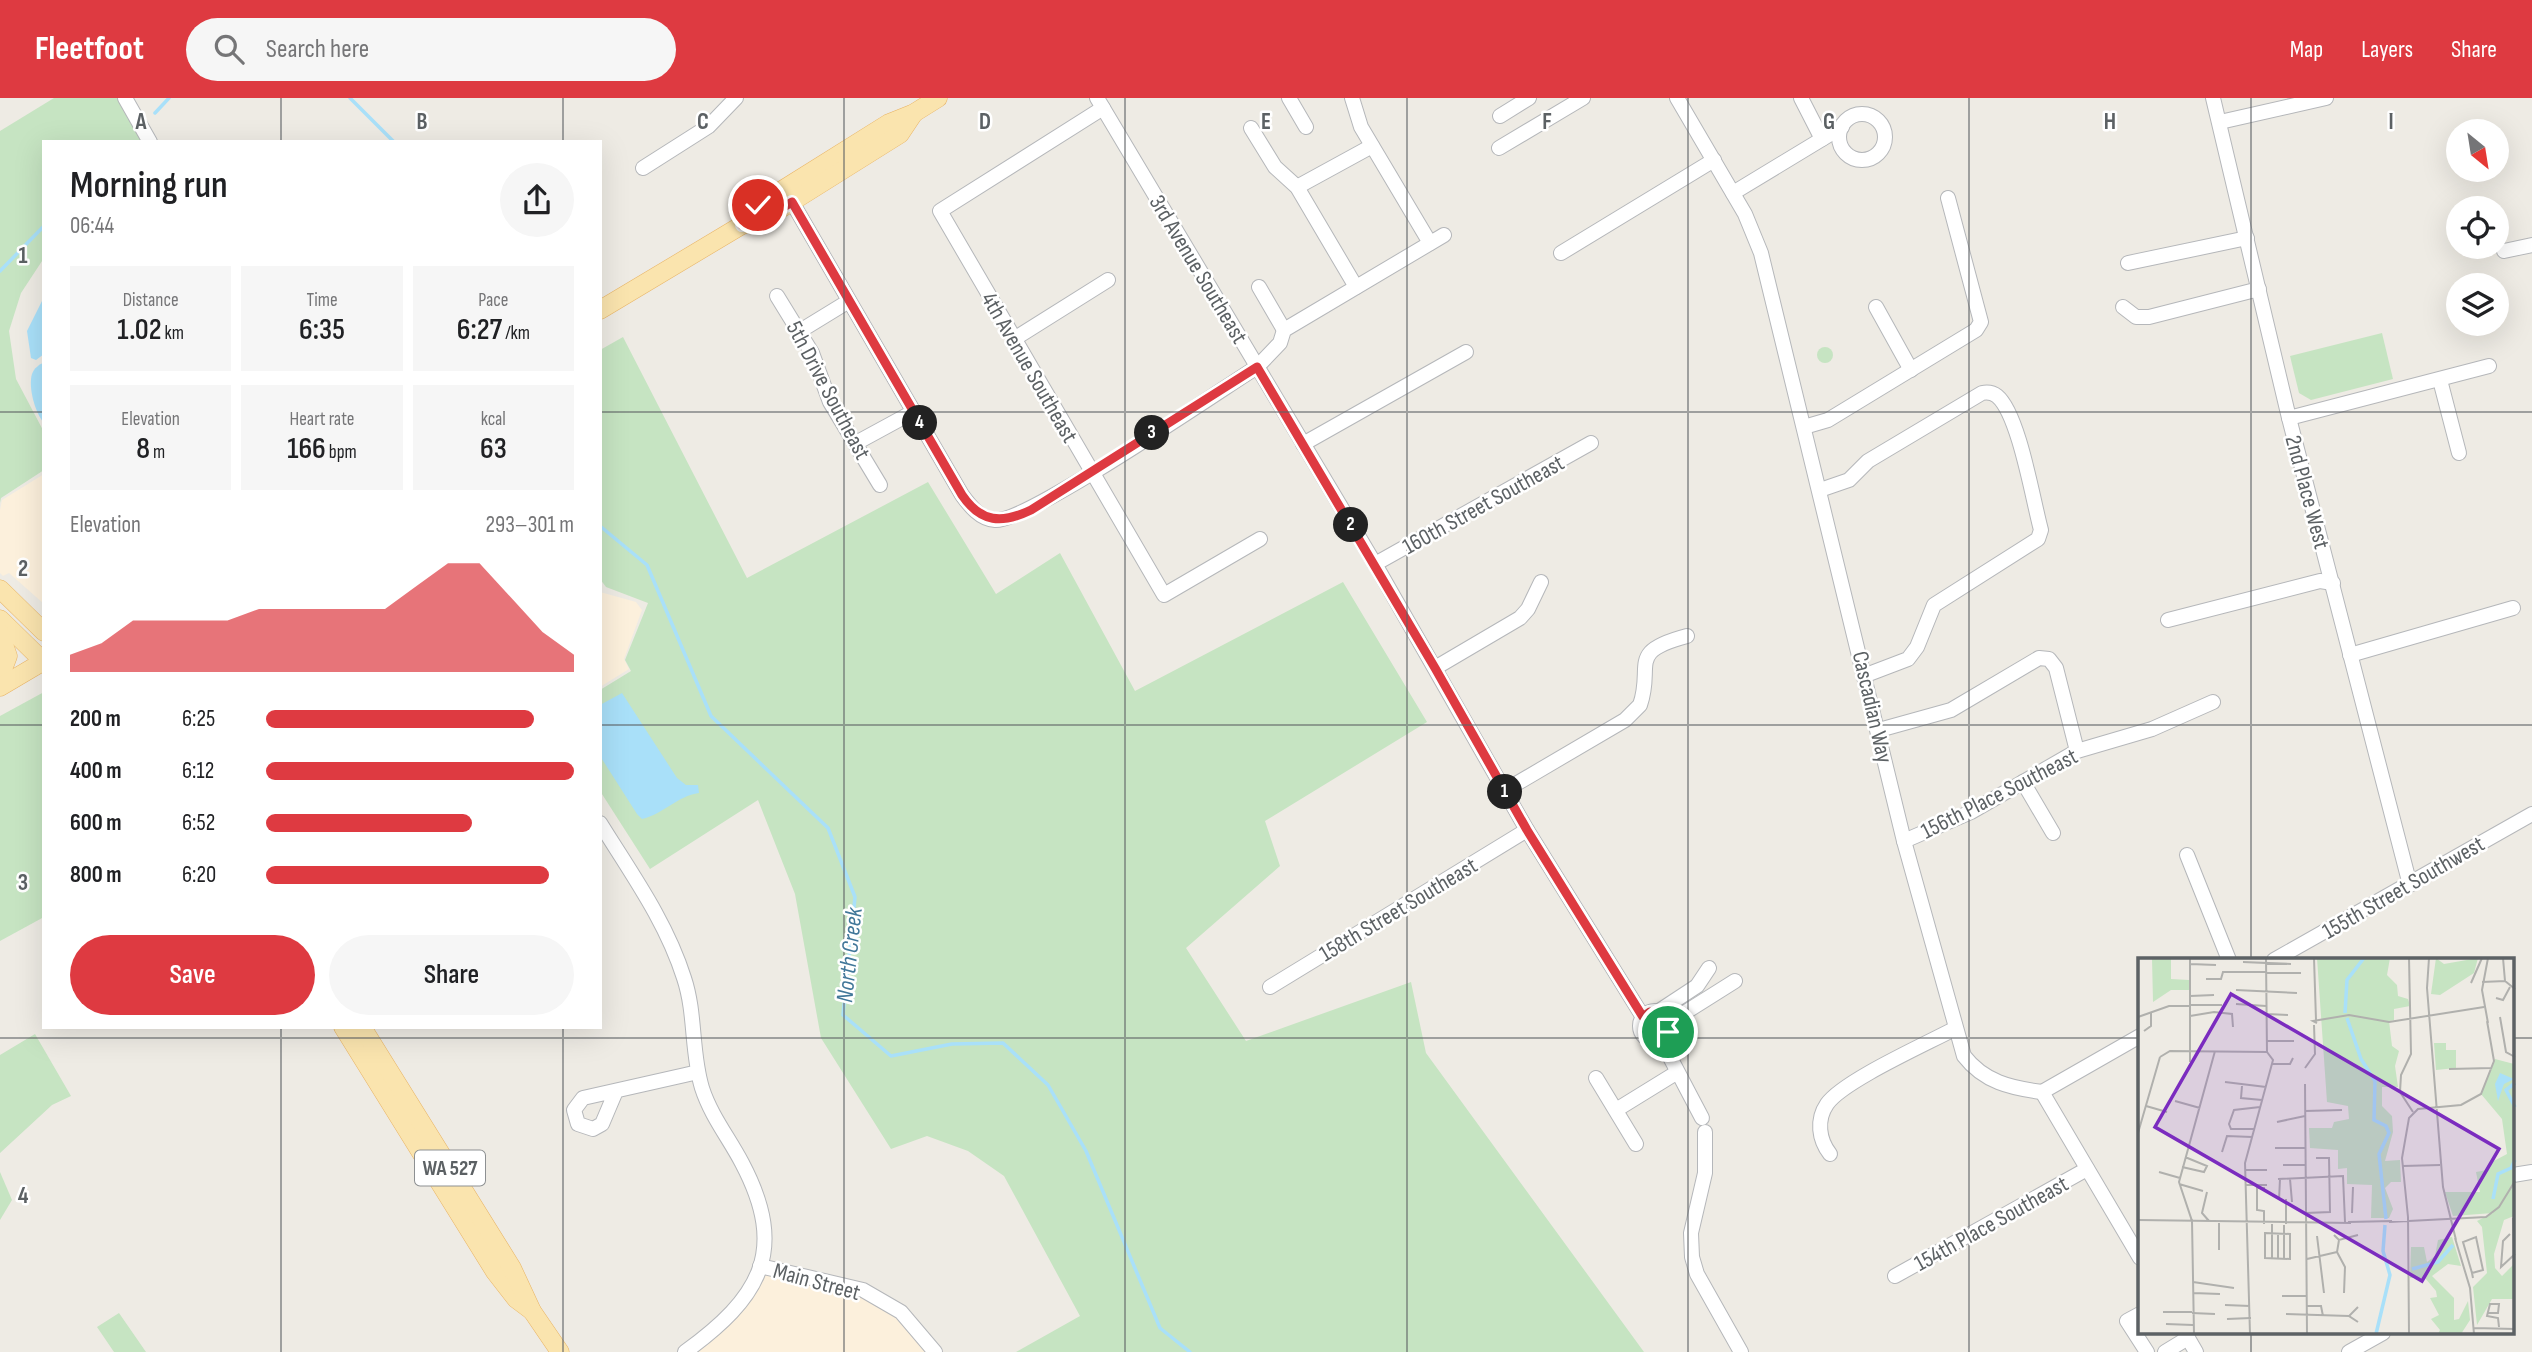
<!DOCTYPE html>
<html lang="en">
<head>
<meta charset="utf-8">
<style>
  body { margin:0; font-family:"Sofia Sans Condensed",sans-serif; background:#f6f6f6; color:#202124; height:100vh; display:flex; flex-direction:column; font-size:26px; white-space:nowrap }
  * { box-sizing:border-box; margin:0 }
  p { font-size:23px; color:#757577 }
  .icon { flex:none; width:38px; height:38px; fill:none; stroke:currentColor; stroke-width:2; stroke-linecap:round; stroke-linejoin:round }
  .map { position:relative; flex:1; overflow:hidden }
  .sheet { position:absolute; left:42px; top:42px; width:560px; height:889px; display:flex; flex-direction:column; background:#fff; border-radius:0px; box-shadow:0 7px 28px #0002 }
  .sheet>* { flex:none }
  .needle { width:46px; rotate:150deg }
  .tools { position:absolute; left:2446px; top:21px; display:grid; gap:14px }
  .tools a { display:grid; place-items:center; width:63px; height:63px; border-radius:50%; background:#fff; box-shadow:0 7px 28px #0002; font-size:35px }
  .pin { position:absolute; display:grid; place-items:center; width:60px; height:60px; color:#fff; margin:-30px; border:4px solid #fff; border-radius:50%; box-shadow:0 2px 7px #0007 }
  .km { position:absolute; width:35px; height:35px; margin:-18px; border-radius:50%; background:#222; color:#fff; font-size:19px; line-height:35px; text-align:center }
  .round { display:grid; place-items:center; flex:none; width:74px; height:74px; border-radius:37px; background:#f6f6f6 }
  .overview { display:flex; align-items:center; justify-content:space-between; height:119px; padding:0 28px }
  h1 { font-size:38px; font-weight:600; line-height:52px }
  .metrics { display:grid; grid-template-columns:repeat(3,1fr); gap:10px; height:119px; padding:7px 28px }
  .metrics div { display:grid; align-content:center; border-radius:0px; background:#f6f6f6; text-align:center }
  .metrics b { font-size:30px; font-weight:600 }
  .metrics small { font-size:19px; font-weight:400 }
  .metrics p { font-size:19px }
  .chart { height:196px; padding:14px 28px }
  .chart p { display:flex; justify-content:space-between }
  .chart svg { width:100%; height:126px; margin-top:7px; fill:#de3a41; opacity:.7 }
  .action { display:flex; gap:14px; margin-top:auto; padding:14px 28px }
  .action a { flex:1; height:80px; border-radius:42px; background:#de3a41; color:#fff; font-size:28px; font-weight:600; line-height:80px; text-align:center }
  .action a+a { background:#f6f6f6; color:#202124 }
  ul { padding:0 28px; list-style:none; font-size:23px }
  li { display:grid; grid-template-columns:112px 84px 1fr; align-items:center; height:52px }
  li i { height:18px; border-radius:9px; background:#de3a41 }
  header { display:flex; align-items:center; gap:42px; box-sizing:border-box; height:98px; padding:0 35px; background:#de3a41; color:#fff }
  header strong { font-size:33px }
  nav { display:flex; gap:38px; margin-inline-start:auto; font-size:24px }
  .search { width:490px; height:63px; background:#f6f6f6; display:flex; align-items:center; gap:18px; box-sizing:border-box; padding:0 24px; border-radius:38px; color:#757577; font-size:26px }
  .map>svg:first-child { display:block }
</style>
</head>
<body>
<header>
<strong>Fleetfoot</strong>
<div class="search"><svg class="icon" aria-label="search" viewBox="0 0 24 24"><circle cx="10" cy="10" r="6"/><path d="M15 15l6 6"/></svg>Search here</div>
<nav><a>Map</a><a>Layers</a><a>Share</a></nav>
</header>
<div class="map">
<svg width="2532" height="1254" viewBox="0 0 2532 1254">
  <rect width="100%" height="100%" fill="#eeebe4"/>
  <g fill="#fcf0dc">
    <polygon points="44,376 44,506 9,475 3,478 0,475 0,412 2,402"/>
    <polygon points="600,494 636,504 642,512 624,561 629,571 600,589"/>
    <polygon points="760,1168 863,1192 901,1214 935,1254 685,1254 722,1227"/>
  </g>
  <g fill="#c6e4c2">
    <polygon points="54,0 117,0 142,44 44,44 44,160 21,195 9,233 16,281 44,334 44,372 1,400 0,405 0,33"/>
    <polygon points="2382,235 2393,281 2311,302 2299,295 2290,258"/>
    <polygon points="623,239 747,480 928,384 996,496 1060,455 1135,593 1343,484 1427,624 1265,723 1280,768 1186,850 1246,943 1411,884 1426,955 1644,1254 1016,1254 1080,1218 1004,1078 968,1053 927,1038 891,1051 821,940 795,796 758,702 650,771 600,693 600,592 631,573 625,562 648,505 606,489 600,481 600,252"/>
    <circle cx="1825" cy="257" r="8"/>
    <polygon points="44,594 44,819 0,843 0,618"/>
    <polygon points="35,936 71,998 52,1007 0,1055 0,957"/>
    <polygon points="0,1074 12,1102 0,1122"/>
    <polygon points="119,1215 146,1254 147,1254 114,1254 97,1229"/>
  </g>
  <g fill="#a9e0f9">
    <polygon points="44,199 44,256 36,262 31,260 27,233"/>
    <path d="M44,264V325C35,315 28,289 32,276C34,270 39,267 44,264Z"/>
    <path d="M622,595L677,680L686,687H698L699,695C677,698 664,716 642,721L637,716L600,658V607Z"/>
  </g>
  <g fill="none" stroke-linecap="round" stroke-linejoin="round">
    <g stroke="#a9e0f9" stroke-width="3.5">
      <polyline points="350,0 394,44"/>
      <polyline points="155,15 169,0"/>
      <polyline points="0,173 44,128"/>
      <polyline points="600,428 647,467 711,618 828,730 855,799 843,917 891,958 952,946 1003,945 1048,987 1086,1053 1160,1230 1190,1254"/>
    </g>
    <g stroke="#b5b7ba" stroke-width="16">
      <g id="minor">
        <polyline points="125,0 150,44"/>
        <polyline points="1097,0 1375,466 1527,732 1643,919"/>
        <polyline points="1289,0 1306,29"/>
        <polyline points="1352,0 1361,29 1430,145"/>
        <path d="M1677,0L1745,116L1761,155L1904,743L1964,958C1984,984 2011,990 2042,994"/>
        <polyline points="1801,0 1822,41"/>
        <polyline points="2213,0 2289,320 2410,787"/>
        <polyline points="1103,10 940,113 1164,497 1260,441"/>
        <circle cx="1862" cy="39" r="23"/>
        <polyline points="1500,18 1529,0"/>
        <polyline points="2220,24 2326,0"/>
        <polyline points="1251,30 1275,69 1297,89 1356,189"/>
        <polyline points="1499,50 1583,0"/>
        <polyline points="643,70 709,28 736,0"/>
        <polyline points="1297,89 1372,48"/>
        <polyline points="1733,95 1842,29"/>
        <path d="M792,104L962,397C970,408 980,421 995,422C1025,426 1219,293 1257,269L1280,245L1284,232L1444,137"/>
        <polyline points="2504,153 2532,147"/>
        <polyline points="1561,155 1714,62"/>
        <polyline points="2128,165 2247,140"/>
        <polyline points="1259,189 1284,232"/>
        <polyline points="777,198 812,255 830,304 880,387"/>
        <polyline points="1876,209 1911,272"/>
        <polyline points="2123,209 2136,219 2149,219 2259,191"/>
        <polyline points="800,233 849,203"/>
        <polyline points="1014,241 1108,182"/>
        <polyline points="2440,282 2459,355"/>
        <polyline points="2289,320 2489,268"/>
        <polyline points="1804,329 1828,322 1976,232 1981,224 1948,100"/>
        <polyline points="856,345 913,314"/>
        <polyline points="1303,346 1466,254"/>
        <path d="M1820,392L1849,382L1868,363L1982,295C1987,294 1992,294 1997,298C2019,316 2033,403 2041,432L2038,441L1934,507L1917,549L1908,561L1866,577"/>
        <polyline points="1375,466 1591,345"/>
        <polyline points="2168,522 2320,483 2333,485"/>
        <polyline points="2350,557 2513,510"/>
        <polyline points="1435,570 1520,520 1528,511 1541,484"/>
        <polyline points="1879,632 1951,612 2039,560 2049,561 2056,570 2077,653"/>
        <polyline points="2023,684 2053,735"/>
        <path d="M1504,693L1625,622L1640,607C1654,567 1626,554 1687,538"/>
        <path d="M600,725C631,775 666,823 684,880C696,916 691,954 702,990C711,1018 729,1040 742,1065C789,1154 759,1200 685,1254"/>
        <polyline points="1904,743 1971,714 2077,653 2152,631 2213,604"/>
        <polyline points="2187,757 2229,862"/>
        <polyline points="2274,862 2532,716"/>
        <polyline points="1270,889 1527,732"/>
        <polyline points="1659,913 1697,888 1709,870"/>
        <circle cx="1655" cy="928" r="15"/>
        <polyline points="1670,924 1735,883"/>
        <polyline points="1661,942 1702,1020"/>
        <polyline points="1596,980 1636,1046"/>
        <polyline points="616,993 602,1026 593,1031 578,1026 574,1012 583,1000 685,977 698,974"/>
        <polyline points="2042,994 2140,1160"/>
        <polyline points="2042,994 2140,938"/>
        <polyline points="1616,1012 1676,975"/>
        <polyline points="1705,1034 1705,1075 1691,1135 1692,1159 1697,1176 1741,1254"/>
        <path d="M1830,1056C1819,1042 1816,1022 1827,1006C1843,983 1926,946 1954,931"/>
        <polyline points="2513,1077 2532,1074"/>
        <polyline points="760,1168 863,1192 901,1214 935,1254"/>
        <polyline points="1895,1178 2087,1071"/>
        <polyline points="2140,1216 2127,1223 2147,1254"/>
        <polyline points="2185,1235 2196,1254"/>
        <polyline points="2165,1254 2188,1240"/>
        <polyline points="2349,1254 2383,1235"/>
      </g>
    </g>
    <g stroke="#e8b363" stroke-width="19">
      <g id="major">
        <polyline points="742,127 758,107 889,25 914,15 938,0"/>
        <polyline points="600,212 742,127 766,120 900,36 914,15"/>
        <polyline points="0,491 44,534"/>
        <polyline points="0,521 44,564"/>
        <polyline points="0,535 8,558 0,579"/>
        <polyline points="0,589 44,563"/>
        <polyline points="343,929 495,1174 516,1201 532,1213"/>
        <polyline points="362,929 512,1170 532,1213 560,1254"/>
      </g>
    </g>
    <use href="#minor" stroke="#fff" stroke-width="14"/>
    <use href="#major" stroke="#fae4ae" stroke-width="18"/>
  </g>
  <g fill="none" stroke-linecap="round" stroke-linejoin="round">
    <g stroke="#fff" stroke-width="14">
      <path id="route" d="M758,107L742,127L766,120L792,104L962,397C981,425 1002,426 1031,412L1257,269L1435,570L1527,732L1643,919L1650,914L1664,916L1670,924L1668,934"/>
    </g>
    <use href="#route" stroke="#de3a41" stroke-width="9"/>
  </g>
  <path fill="none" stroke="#5c6164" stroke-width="2" stroke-opacity="0.55" d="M281,0V44M563,0V44M844,0V1254M1125,0V1254M1407,0V1254M1688,0V1254M1969,0V1254M2251,0V862M0,314H44M600,314H2532M0,627H44M600,627H2532M281,929V1254M563,929V1254M0,940H2140M2513,940H2532M2251,1235V1254"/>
  <g text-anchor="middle" stroke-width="5" stroke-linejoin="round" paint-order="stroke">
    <rect fill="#fff" stroke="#8d9092" stroke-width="2" x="415" y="1052.5" width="70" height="35" rx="5"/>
    <g font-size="21" font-weight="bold" fill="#5c6164">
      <text x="450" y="1077">WA 527</text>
    </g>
    <g font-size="23" fill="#5c6164" stroke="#fff">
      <text transform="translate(1199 171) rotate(59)" y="8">3rd Avenue Southeast</text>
      <text transform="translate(1030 269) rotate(60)" y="8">4th Avenue Southeast</text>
      <text transform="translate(829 292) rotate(62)" y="8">5th Drive Southeast</text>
      <text transform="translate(2308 394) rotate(75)" y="8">2nd Place West</text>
      <text transform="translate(1483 406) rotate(-29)" y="8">160th Street Southeast</text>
      <text transform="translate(1873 609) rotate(77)" y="8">Cascadian Way</text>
      <text transform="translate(1999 695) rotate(-27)" y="8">156th Place Southeast</text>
      <text transform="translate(2403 789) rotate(-30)" y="8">155th Street Southwest</text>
      <text transform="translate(1398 811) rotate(-31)" y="8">158th Street Southeast</text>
      <text transform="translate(1991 1125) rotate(-29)" y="8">154th Place Southeast</text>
      <text transform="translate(817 1183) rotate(15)" y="8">Main Street</text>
    </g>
    <g font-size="24" font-style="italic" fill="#417799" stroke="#fff">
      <text transform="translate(849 857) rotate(-84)" y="8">North Creek</text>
    </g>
  </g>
  <g transform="translate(2138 860)">
    <rect width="376" height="376" fill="#eeebe4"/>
    <path d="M14,0H33V21L51,22V32H33L15,44ZM179,0H252L249,17L259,27L260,38L270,41L272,48L256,51V62L251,63L254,88L261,93L257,108L260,129H244V148L254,158L255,174L247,203L262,202L263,224H253L247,230L255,251L251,260H233L234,227L209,226V210L200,211V192L172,190L171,170H194L196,164L211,161L210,148L189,144ZM298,0L306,6L340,0L336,15L302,37L293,36ZM296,85H308V92H318V110L298,112ZM357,101L376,106V258L366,262L356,296L357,310L364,318L376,306V341H354L339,367L335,329L349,315L344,269L339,263L355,255L315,258L307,234H342L338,214L349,212L350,206L369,196L364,161L343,136ZM314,279L323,308L310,306L294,318L316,340V362L321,361L330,343L332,362L323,376H300L302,372L293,361L301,357L292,340L299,339L298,333L287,320H272L273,289H286L289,304L297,298L300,282Z" fill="#c6e4c2"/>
    <path d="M362,115L376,121L366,126L360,143L357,126Z" fill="#a9e0f9"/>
    <path fill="none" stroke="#a9e0f9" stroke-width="3.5" d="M207,55L209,22L226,0M209,60L223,101L237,123L236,162L248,168L251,175L241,196L248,261M377,125L368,132L377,149M355,241L360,216L373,210L377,202M274,311L300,304L315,287M238,376L252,317L245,293L247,267"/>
    <path fill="none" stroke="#b0b0ad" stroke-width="2" d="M176,0L178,62M271,0L273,96L263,117L262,134L275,154M291,0L289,30L305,229L318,282M350,0L344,32L350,65M365,0L367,23M105,4L153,6M52,6L78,7M128,15H163M68,21H83L85,14H128M344,24L367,23L377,31M333,25L344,0M98,32L159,35M52,38L76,37M358,40L365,42L372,29M98,46L128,48M52,47H84M129,56L150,57M52,58L76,54L94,56L95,69M0,59L31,48H52M362,59L368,94L377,99M179,65L175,63L211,57L251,64L346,49M6,73L13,68V55M129,83H156M22,99L32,93L129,94M52,104V0M134,106H152L155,100M167,110L177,96L176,67M311,111L354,110M87,124L128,129M167,126L169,376M104,128L103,140L124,142M37,143L62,150M8,148L29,154M167,153L204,152M139,164L167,158M116,171H93L91,166L96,152L122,149M0,175L22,99M137,190H167M84,194L89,178L114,179M145,207H168M265,208L302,207M44,209L66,214L69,208L47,199M107,212H129M21,214L42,220M140,221L205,218L207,264M152,221L154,244M41,226L65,233M107,227H129M69,234L64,255L71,263M148,241V266M141,242L142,221M168,255L192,254L191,200H178M214,255L215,229M375,260L376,297M0,262L213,265M210,264L254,263M251,264L348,259L361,249L377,223M126,266V253L119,252V230H127M146,267V301M127,275L152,276V301L127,300ZM372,276L365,283L363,309L377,296M196,277L201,282L220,277M179,278L186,335M317,280L332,330L336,376M201,282L199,294L207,309L206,335M81,292V265M134,300V266M140,301V275M169,301L199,294M334,315L345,312L338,279L325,284L334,315L335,320M55,324L96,330M55,335L82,336M144,338H169M87,347L112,348M169,348H183L185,358M220,349L211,358L220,364M25,354H54M54,355L77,356M350,355H360L361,346H352L349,358L360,360L361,369M148,356L211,358M89,361L113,360M28,366L55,367M336,370L377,371M56,376L54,263L41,224L77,93M112,376L107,205L135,102L129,94L128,0M271,376L270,259L264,200L271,160L280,151L323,147L343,136L356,103L349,63"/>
    <path fill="#7b2cbf" fill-opacity="0.15" stroke="#7b2cbf" stroke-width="3.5" d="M93,36L361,191L284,323L17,169Z"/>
    <rect width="376" height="376" fill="none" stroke="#5c6164" stroke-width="3.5"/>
  </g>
  <g font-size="23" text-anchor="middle" font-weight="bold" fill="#5c6164" stroke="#fff" stroke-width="5" stroke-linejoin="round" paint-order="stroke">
    <text x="141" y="31">A</text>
    <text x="422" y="31">B</text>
    <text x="703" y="31">C</text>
    <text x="985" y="31">D</text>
    <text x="1266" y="31">E</text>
    <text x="1547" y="31">F</text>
    <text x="1829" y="31">G</text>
    <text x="2110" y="31">H</text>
    <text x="2391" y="31">I</text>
    <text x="23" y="165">1</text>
    <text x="23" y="478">2</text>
    <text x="23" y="792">3</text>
    <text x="23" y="1105">4</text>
  </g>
</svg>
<div class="tools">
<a><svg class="needle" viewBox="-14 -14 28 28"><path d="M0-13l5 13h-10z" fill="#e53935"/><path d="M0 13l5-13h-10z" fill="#757577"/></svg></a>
<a><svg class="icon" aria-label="locate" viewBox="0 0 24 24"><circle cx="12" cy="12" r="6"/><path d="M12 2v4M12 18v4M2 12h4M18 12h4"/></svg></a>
<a><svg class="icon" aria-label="layers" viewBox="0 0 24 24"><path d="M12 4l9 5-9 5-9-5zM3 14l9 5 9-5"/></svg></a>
</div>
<div class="pin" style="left:1668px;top:934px;background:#1e9e55"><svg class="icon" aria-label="arrive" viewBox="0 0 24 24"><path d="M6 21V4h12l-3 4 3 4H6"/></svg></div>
<div class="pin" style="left:758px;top:107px;background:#d93025"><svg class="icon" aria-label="check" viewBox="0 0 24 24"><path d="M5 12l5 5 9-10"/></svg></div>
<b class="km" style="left:1505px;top:694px">1</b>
<b class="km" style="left:1351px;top:427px">2</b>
<b class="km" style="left:1152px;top:335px">3</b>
<b class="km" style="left:920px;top:325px">4</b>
<section class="sheet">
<div class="overview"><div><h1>Morning run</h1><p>06:44</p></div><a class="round"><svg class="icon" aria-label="share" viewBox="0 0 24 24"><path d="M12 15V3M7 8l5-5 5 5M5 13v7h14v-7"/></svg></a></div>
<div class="metrics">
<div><p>Distance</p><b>1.02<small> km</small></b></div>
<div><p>Time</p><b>6:35</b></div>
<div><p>Pace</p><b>6:27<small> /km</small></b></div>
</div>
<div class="metrics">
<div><p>Elevation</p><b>8<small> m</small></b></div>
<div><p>Heart rate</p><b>166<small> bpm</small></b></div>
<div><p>kcal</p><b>63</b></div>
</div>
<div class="chart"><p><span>Elevation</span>293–301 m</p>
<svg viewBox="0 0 160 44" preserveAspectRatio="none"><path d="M0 44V38L10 34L20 26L30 26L40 26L50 26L60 22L70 22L80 22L90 22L100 22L110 14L120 6L130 6L140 18L150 30L160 38V44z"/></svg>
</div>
<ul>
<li><b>200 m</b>6:25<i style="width:87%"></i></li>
<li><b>400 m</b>6:12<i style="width:100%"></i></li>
<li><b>600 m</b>6:52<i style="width:67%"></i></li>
<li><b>800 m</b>6:20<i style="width:92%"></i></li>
</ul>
<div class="action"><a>Save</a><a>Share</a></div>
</section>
</div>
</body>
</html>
